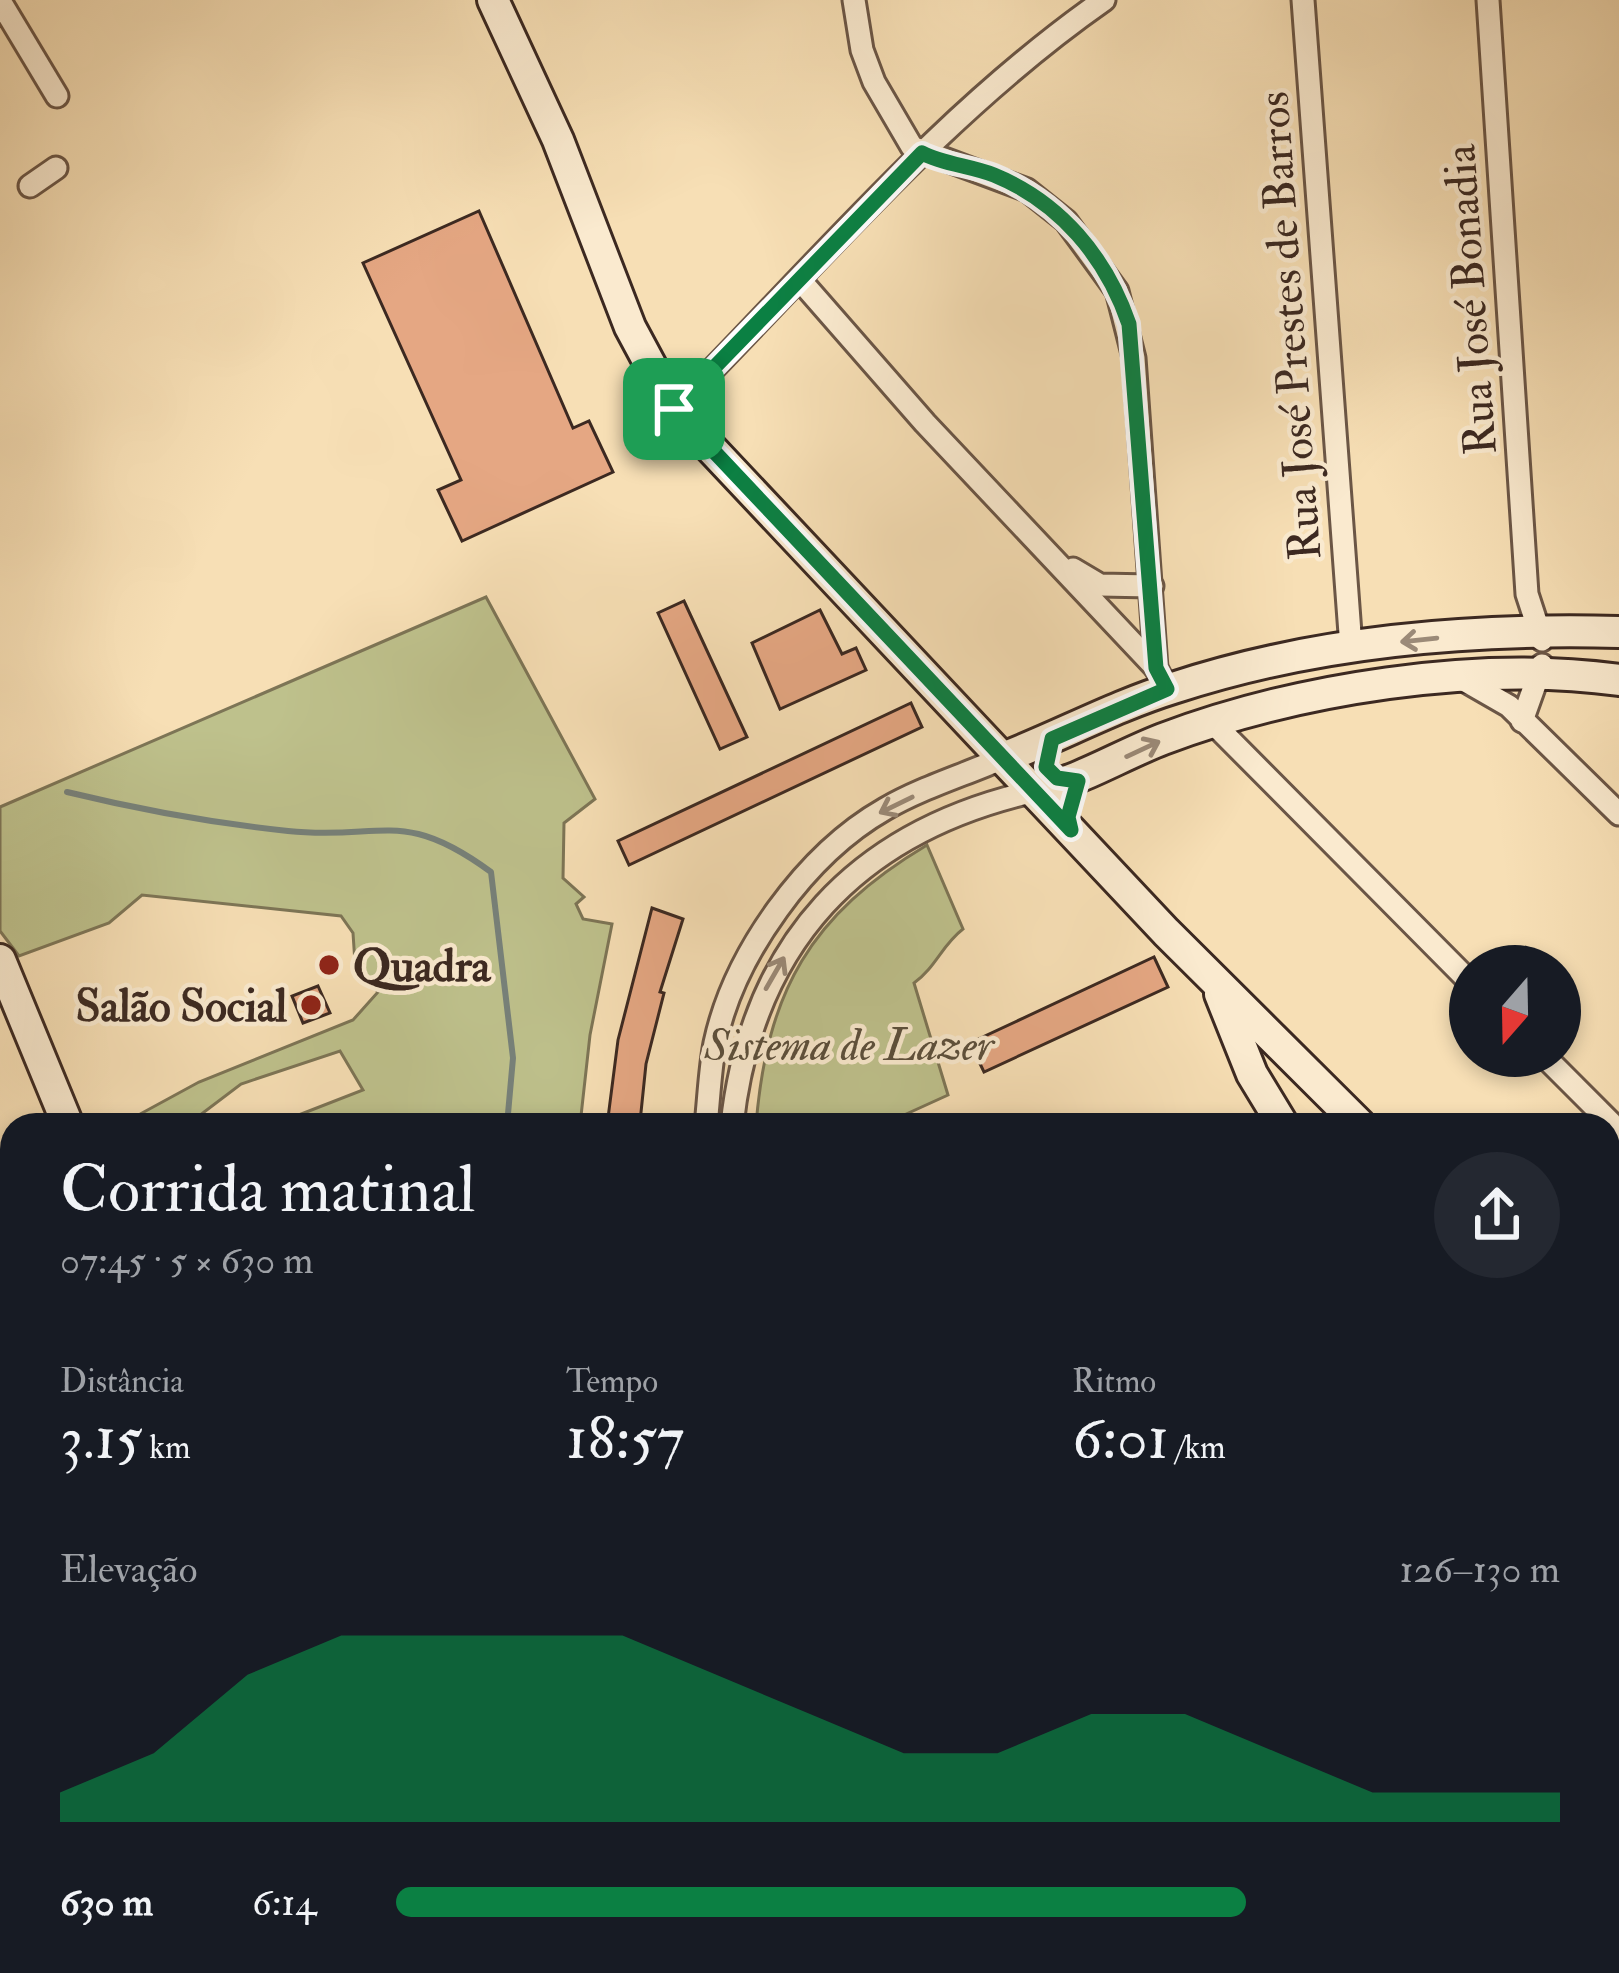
<!DOCTYPE html>
<html lang="pt">
<head>
<meta charset="utf-8">
<style>
  body { margin:0; font-family:"IM FELL Double Pica",serif; background:#242831; color:#f1f3f6; height:100vh; display:flex; flex-direction:column; font-size:45px; white-space:nowrap }
  * { box-sizing:border-box; margin:0 }
  p { font-size:39px; color:#9ea1a6 }
  .icon { flex:none; width:66px; height:66px; fill:none; stroke:currentColor; stroke-width:2; stroke-linecap:round; stroke-linejoin:round }
  .map { position:relative; flex:1; overflow:hidden }
  .details { position:absolute; left:0px; top:1113px; width:1620px; height:861px; display:flex; flex-direction:column; background:#171b24; border-radius:36px 36px 0 0; box-shadow:0 6px 18px #0003 }
  .details>* { flex:none }
  .needle { width:78px; rotate:200deg }
  .controls { position:absolute; left:1449px; top:945px; display:grid; gap:24px }
  .controls a { display:grid; place-items:center; width:132px; height:132px; border-radius:50%; background:#171b24; box-shadow:0 6px 18px #0003; font-size:60px }
  .pin { position:absolute; display:grid; place-items:center; width:102px; height:102px; color:#fff; margin:-51px; border-radius:24px; box-shadow:0 6px 18px #0006 }
  .round { display:grid; place-items:center; flex:none; width:126px; height:126px; border-radius:63px; background:#242831 }
  .headline { display:flex; align-items:center; justify-content:space-between; height:204px; padding:0 60px }
  h1 { font-size:66px; font-weight:600; line-height:90px }
  .figures { display:grid; grid-template-columns:repeat(3,1fr); gap:18px; height:204px; padding:12px 60px }
  .figures div { display:grid; align-content:center }
  .figures b { font-size:60px; font-weight:600 }
  .figures small { font-size:33px; font-weight:400 }
  .figures p { font-size:33px }
  .chart { height:336px; padding:24px 60px }
  .chart p { display:flex; justify-content:space-between }
  .chart svg { width:100%; height:216px; margin-top:12px; fill:#0b8043; opacity:.7 }
  ul { padding:0 60px; list-style:none; font-size:39px }
  li { display:grid; grid-template-columns:192px 144px 1fr; align-items:center; height:90px }
  li i { height:30px; border-radius:15px; background:#0b8043 }
  .map>svg:first-child { display:block }
</style>
</head>
<body>
<div class="map">
<svg width="1619" height="1973" viewBox="0 0 1619 1973">
  <rect width="100%" height="100%" fill="#f7dfb5"/>
  <filter id="stains"><feTurbulence type="fractalNoise" baseFrequency=".00167" numOctaves="4"/><feColorMatrix values="0 0 0 0 .2 0 0 0 0 .09 0 0 0 0 .02 0 0 0 .5 -.17"/></filter>
  <radialGradient id="worn" r=".72"><stop offset=".6" stop-color="#630" stop-opacity="0"/><stop offset="1" stop-color="#630" stop-opacity=".3"/></radialGradient>
  <g fill="#bec18c" stroke="#7d7556" stroke-width="3">
    <polygon points="486,597 595,799 564,823 563,878 584,897 576,904 583,919 612,924 590,1035 580,1125 273,1125 363,1090 340,1051 241,1084 187,1125 120,1125 199,1082 353,1020 378,992 355,963 353,933 341,916 142,895 109,923 19,956 0,931 0,807"/>
    <path d="M927,845L963,929C942,945 936,967 914,983L948,1095L882,1125H756C767,991 810,915 927,845Z"/>
    <polygon points="1619,1139 1619,1359 1608,1345 1608,1149"/>
  </g>
  <g fill="none" stroke-linecap="round" stroke-linejoin="round">
    <g stroke="#77817a" stroke-width="6">
      <path d="M67,792C141,810 212,823 288,831C383,841 401,806 491,872L513,1058L507,1125"/>
      <polyline points="663,1962 670,1973"/>
    </g>
  </g>
  <g fill="#e5a783" stroke="#3c2921" stroke-width="3">
    <polygon points="479,211 573,428 589,421 613,472 462,541 438,490 461,480 363,263"/>
    <polygon points="684,601 747,737 720,749 658,613"/>
    <polygon points="820,610 842,654 856,648 866,670 780,709 752,643"/>
    <polygon points="911,703 922,727 629,865 618,841"/>
    <polygon points="652,908 683,919 660,992 664,993 646,1064 640,1122 608,1118 618,1040"/>
    <polygon points="1154,957 1168,987 984,1072 970,1043"/>
    <polygon points="318,986 330,1013 303,1023 292,996"/>
  </g>
  <g fill="none" stroke-linecap="round" stroke-linejoin="round">
    <g stroke="#6b5646" stroke-width="27">
      <g id="street">
        <polyline points="854,0 862,50 874,82 912,147 1027,190 1066,221 1117,291 1134,358 1156,668 1167,689"/>
        <polyline points="1303,0 1351,647"/>
        <polyline points="1488,0 1527,594 1542,640"/>
        <polyline points="0,1 57,96"/>
        <polyline points="30,186 56,168"/>
        <polyline points="800,280 925,423 1156,668"/>
        <path d="M674,409C813,269 942,113 1104,0"/>
        <polyline points="1073,569 1100,585 1152,586"/>
        <polyline points="1462,679 1509,706 1619,814"/>
        <polyline points="1522,721 1542,665"/>
        <polyline points="1214,724 1470,982"/>
        <polyline points="1544,1056 1619,1131"/>
        <path d="M706,1125C709,1098 710,1069 715,1043C734,954 806,854 885,809C921,788 964,775 1003,758"/>
        <path d="M732,1125C752,943 857,831 1035,791"/>
        <polyline points="1608,1191 1619,1180"/>
        <polyline points="1608,1460 1619,1460"/>
        <polyline points="0,1469 12,1499"/>
        <polyline points="1608,1619 1619,1617"/>
        <polyline points="0,1708 12,1703"/>
        <polyline points="1608,1885 1619,1875"/>
        <polyline points="0,1919 12,1949"/>
        <polyline points="215,1962 220,1973"/>
        <polyline points="499,1962 506,1973"/>
        <polyline points="879,1962 881,1973"/>
        <polyline points="911,1962 913,1973"/>
        <polyline points="1516,1973 1527,1962"/>
      </g>
    </g>
    <g stroke="#3c2921" stroke-width="36">
      <g id="secondary">
        <polyline points="493,0 558,140 630,327 674,409 1166,932 1360,1125"/>
        <path d="M1003,758C1060,736 1115,706 1173,688C1316,641 1470,628 1619,632"/>
        <path d="M1035,791C1082,780 1119,756 1163,739C1296,689 1477,660 1619,680"/>
        <polyline points="0,960 68,1125"/>
        <polyline points="1220,994 1252,1074 1283,1125"/>
        <polyline points="1608,1385 1619,1399"/>
        <polyline points="1608,1816 1619,1815"/>
        <polyline points="1608,1849 1619,1846"/>
        <polyline points="429,1962 436,1973"/>
        <polyline points="1142,1973 1152,1962"/>
        <polyline points="1226,1973 1261,1962"/>
      </g>
    </g>
    <use href="#street" stroke="#faeacf" stroke-width="21"/>
    <use href="#secondary" stroke="#faeacf" stroke-width="30"/>
  </g>
  <defs><path id="oneway-shaft" d="M-6 0H5M1.5-3L5.5 0L1.5 3" fill="none" stroke-width="1.6" stroke-linecap="round" stroke-linejoin="round" transform="scale(3)"/></defs>
  <g stroke="#9b8a78">
    <use href="#oneway-shaft" transform="translate(1419 640) rotate(174)"/>
    <use href="#oneway-shaft" transform="translate(1143 749) rotate(-25)"/>
    <use href="#oneway-shaft" transform="translate(896 805) rotate(154)"/>
    <use href="#oneway-shaft" transform="translate(775 973) rotate(-60)"/>
  </g>
  <g fill="none" stroke-linecap="round" stroke-linejoin="round">
    <g stroke="#fff" stroke-width="24">
      <path id="route" d="M922,153C943,164 971,166 994,175C1060,202 1106,257 1129,324L1156,668L1167,689L1052,739L1046,767L1057,778L1078,781L1068,817L1071,830L674,409Z"/>
    </g>
    <use href="#route" stroke="#0b8043" stroke-width="15"/>
  </g>
  <g fill="#8f2418" stroke="#faeacf" stroke-width="4.5">
    <circle cx="329" cy="965" r="12"/>
    <circle cx="311" cy="1005" r="12"/>
  </g>
  <g text-anchor="middle" stroke-width="9" stroke-linejoin="round" paint-order="stroke">
    <g font-size="45" fill="#3c2921" stroke="#faeacf">
      <text transform="translate(1469 300) rotate(-94)" y="16">Rua José Bonadia</text>
      <text transform="translate(1288 326) rotate(-94)" y="16">Rua José Prestes de Barros</text>
    </g>
    <g font-size="45" font-weight="bold" fill="#3c2921" stroke="#faeacf" text-anchor="start">
      <text x="353" y="981">Quadra</text>
      <text x="287" y="1021" text-anchor="end">Salão Social</text>
    </g>
    <g font-size="45" font-style="italic" fill="#5c4f3c" stroke="#faeacf">
      <text x="849" y="1060">Sistema de Lazer</text>
    </g>
  </g>
  <rect width="100%" height="100%" filter="url(#stains)"/>
  <rect width="100%" height="100%" fill="url(#worn)"/>
</svg>
<div class="controls">
<a><svg class="needle" viewBox="-14 -14 28 28"><path d="M0-13l5 13h-10z" fill="#e53935"/><path d="M0 13l5-13h-10z" fill="#9ea1a6"/></svg></a>
</div>
<div class="pin" style="left:674px;top:409px;background:#1e9e55"><svg class="icon" aria-label="arrive" viewBox="0 0 24 24"><path d="M6 21V4h12l-3 4 3 4H6"/></svg></div>
<section class="details">
<div class="headline"><div><h1>Corrida matinal</h1><p>07:45 · 5 × 630 m</p></div><a class="round"><svg class="icon" aria-label="share" viewBox="0 0 24 24"><path d="M12 15V3M7 8l5-5 5 5M5 13v7h14v-7"/></svg></a></div>
<div class="figures">
<div><p>Distância</p><b>3.15<small> km</small></b></div>
<div><p>Tempo</p><b>18:57</b></div>
<div><p>Ritmo</p><b>6:01<small> /km</small></b></div>
</div>
<div class="chart"><p><span>Elevação</span>126–130 m</p>
<svg viewBox="0 0 160 44" preserveAspectRatio="none"><path d="M0 44V38L10 30L20 14L30 6L40 6L50 6L60 6L70 14L80 22L90 30L100 30L110 22L120 22L130 30L140 38L150 38L160 38V44z"/></svg>
</div>
<ul>
<li><b>630 m</b>6:14<i style="width:73%"></i></li>
</ul>
</section>
</div>
</body>
</html>
